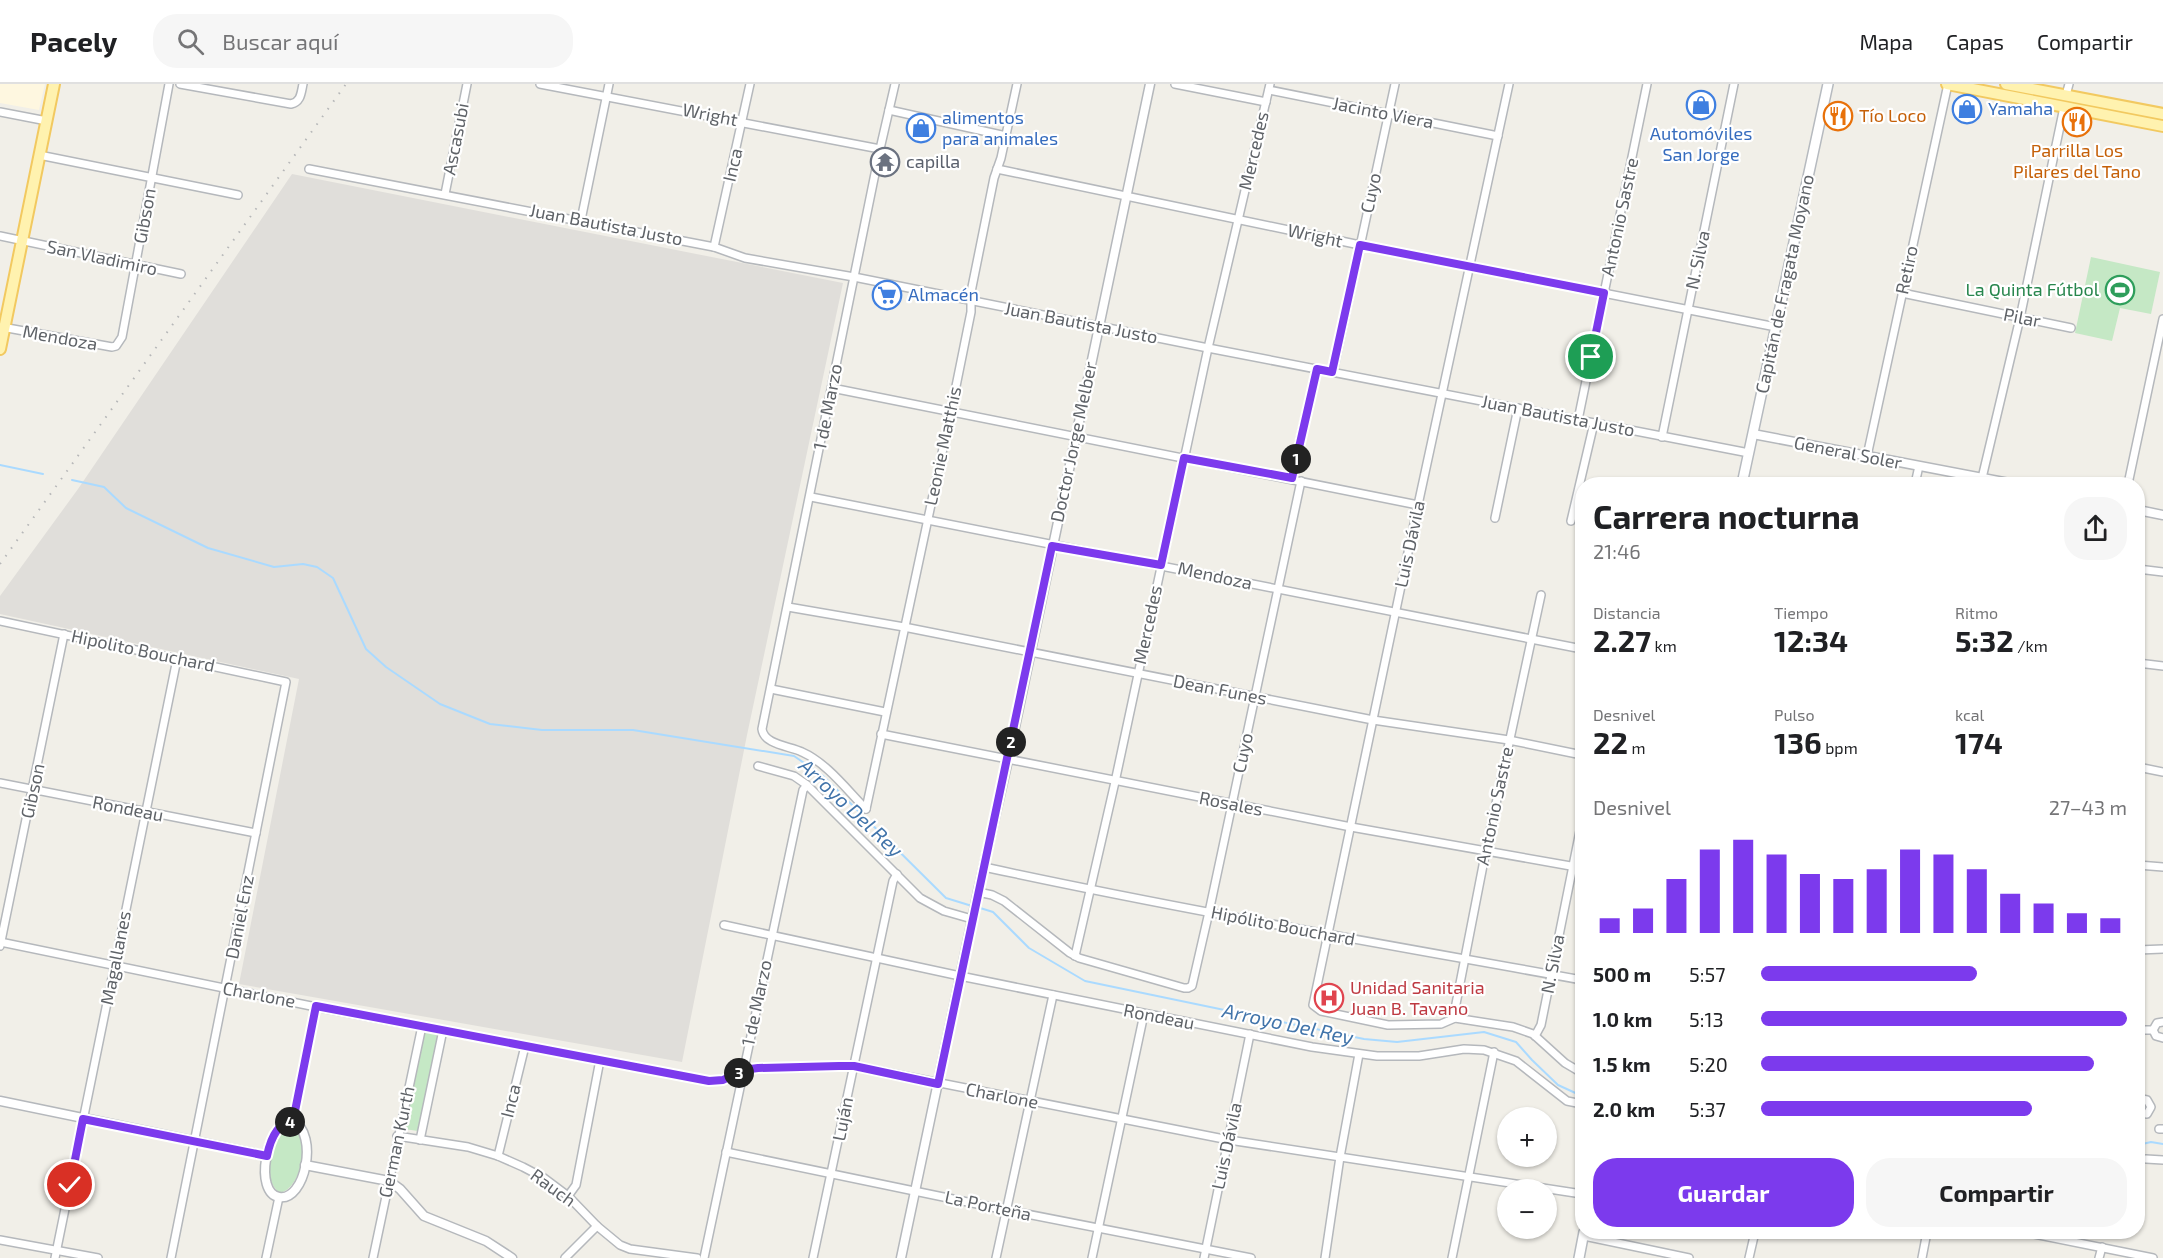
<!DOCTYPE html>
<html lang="es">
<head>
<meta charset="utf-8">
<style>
  body { margin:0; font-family:"Exo 2",sans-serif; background:#f6f6f6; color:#202124; height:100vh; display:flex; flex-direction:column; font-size:22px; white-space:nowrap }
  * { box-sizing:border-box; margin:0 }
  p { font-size:20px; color:#757577 }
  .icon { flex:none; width:33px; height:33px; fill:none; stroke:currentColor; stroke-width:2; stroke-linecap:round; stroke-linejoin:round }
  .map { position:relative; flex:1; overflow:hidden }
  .sheet { position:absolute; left:1575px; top:393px; width:570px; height:762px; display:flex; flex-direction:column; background:#fff; border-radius:24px; box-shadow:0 2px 4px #0004 }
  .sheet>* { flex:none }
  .tools { position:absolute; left:1497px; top:1023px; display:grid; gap:12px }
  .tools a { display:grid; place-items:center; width:60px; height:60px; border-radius:50%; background:#fff; box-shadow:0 2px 4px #0004; font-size:30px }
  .pin { position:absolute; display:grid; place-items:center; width:51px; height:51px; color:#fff; margin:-26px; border:3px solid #fff; border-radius:50%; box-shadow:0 2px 6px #0007 }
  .km { position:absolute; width:30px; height:30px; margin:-15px; border-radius:50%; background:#222; color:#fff; font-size:16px; line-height:30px; text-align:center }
  .round { display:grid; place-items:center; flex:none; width:63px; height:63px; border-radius:24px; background:#f6f6f6 }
  .summary { display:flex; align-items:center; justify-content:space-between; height:102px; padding:0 18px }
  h1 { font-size:33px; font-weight:700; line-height:45px }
  .figures { display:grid; grid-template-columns:repeat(3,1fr); gap:9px; height:102px; padding:6px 18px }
  .figures div { display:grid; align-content:center }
  .figures b { font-size:30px; font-weight:700 }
  .figures small { font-size:16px; font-weight:400 }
  .figures p { font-size:16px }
  .chart { height:168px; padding:12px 18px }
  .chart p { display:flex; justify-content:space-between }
  .chart svg { width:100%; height:108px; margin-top:6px; stroke:#7c3aed; stroke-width:6 }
  .primary-button { display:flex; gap:12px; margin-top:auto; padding:12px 18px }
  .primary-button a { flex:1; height:69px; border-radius:24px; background:#7c3aed; color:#fff; font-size:24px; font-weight:700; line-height:69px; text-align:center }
  .primary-button a+a { background:#f6f6f6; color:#202124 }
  ul { padding:0 18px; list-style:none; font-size:20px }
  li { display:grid; grid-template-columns:96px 72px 1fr; align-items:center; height:45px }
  li i { height:15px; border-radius:8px; background:#7c3aed }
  header { display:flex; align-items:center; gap:36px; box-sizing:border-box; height:84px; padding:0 30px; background:#fff; border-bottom:2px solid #e0e0e0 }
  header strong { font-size:28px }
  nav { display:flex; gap:33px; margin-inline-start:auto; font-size:21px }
  .search { width:420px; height:54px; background:#f6f6f6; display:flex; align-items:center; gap:15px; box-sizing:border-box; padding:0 21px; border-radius:24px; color:#757577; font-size:22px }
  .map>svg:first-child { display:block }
</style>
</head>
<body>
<header>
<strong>Pacely</strong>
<div class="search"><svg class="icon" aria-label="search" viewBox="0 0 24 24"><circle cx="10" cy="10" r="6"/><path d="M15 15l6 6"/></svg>Buscar aquí</div>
<nav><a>Mapa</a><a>Capas</a><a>Compartir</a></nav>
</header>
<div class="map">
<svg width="2163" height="1174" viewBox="0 0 2163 1174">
  <rect width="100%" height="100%" fill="#f1efe8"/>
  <polygon fill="#fef7e0" points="0,0 45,0 39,26 0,19"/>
  <polygon fill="#e0deda" points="292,90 843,199 747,651 682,978 239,900 299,595 0,530 0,512 78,405"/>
  <g fill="#c5e8c5">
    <polygon points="2091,173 2160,188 2151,230 2120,224 2112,257 2075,249"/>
    <polygon points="424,947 439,949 418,1047 404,1045"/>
    <path d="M293,1041C312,1053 302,1104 280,1109C262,1097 269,1058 284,1045C285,1044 291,1042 293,1041Z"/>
  </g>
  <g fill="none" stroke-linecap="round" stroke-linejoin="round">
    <g stroke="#aadaff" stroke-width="2">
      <polyline points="0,381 43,390"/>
      <polyline points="72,396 104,403 126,424 208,464 274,483 303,480 317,483 333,494 366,565 386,583 440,620 490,640 542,646 633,646 794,672 823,692 946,814 972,822"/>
      <polyline points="977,823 993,828 1029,864 1085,897 1364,955 1397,958 1484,948 1516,958 1532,976 1558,1001 1582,1012"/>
      <polyline points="2138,1061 2151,1058 2163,1060"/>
    </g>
    <g stroke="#b5b8bc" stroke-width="10">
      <g id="minor">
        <path d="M180,0L291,20C301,18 301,9 303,0"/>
        <polyline points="540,0 880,65"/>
        <polyline points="1175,0 1266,18"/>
        <polyline points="1509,0 1418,421 1313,921 1321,927 1388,941 1441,940 1455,934 1513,943 1533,950 1565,979 1582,989"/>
        <polyline points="1269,6 1498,52"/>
        <polyline points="2066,11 2069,0"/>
        <polyline points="889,26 1006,52"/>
        <polyline points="0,28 47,37"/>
        <polyline points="39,71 238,111"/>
        <polyline points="309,85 714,163 745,174 854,193 1208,264 1749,369"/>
        <polyline points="997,85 1360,161 1776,243"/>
        <polyline points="445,110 467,0"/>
        <polyline points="581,136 609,0"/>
        <polyline points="0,152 181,190"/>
        <polyline points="714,163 750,0"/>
        <polyline points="1902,209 2071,244"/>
        <polyline points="2,243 112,263 116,262 122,253 169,0"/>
        <polyline points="1333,288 1395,0"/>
        <polyline points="832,304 1418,421"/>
        <polyline points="1578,336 1647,0"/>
        <polyline points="1662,353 1734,0"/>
        <polyline points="1867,372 1948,0"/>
        <polyline points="1291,394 1317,285"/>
        <polyline points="1982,394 2020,234 2064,23"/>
        <polyline points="1915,400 1919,382"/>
        <polyline points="2128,400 2163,235"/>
        <polyline points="811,413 1582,565"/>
        <polyline points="1495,434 1518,324"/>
        <polyline points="1571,437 1594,339"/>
        <polyline points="2138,485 2163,488"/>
        <polyline points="788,523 904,543 1373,636 1509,656 1582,671"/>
        <polyline points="0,537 286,598 171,1174"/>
        <polyline points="2138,579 2163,582"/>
        <polyline points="771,605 885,628"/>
        <polyline points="881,650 1351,743 1582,784"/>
        <polyline points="758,682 794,692 807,701 920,814 944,827 972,835"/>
        <polyline points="2138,683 2163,688"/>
        <polyline points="0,699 256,749"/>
        <path d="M866,725C847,706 827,679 802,668C790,662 764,661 762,645L880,65L895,0"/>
        <polyline points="866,725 951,327 971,228 971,208 994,94 1001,74 1017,0"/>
        <polyline points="2138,781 2163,783"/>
        <path d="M984,783C1183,826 1383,860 1582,896"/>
        <polyline points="978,808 992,811 1004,817 1070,869 1079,874 1184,904 1188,904 1192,902 1209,828 1301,397"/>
        <polyline points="724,841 960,892 1312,963 1377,972 1419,972 1464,965 1484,966 1516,977 1567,1017 1582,1020"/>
        <path d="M0,858L316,923L709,997C726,998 741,987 758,984L854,982L1229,1056L1582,1110"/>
        <polyline points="0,862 64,550"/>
        <polyline points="2138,866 2163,865"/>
        <polyline points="1075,872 1115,698 1208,264 1270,0"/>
        <polyline points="1455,934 1455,925 1486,766 1541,511"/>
        <polyline points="2163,938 2157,939 2153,946 2156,952 2163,954"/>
        <polyline points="2138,946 2153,946"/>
        <polyline points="1535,952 1541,941 1582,737"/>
        <polyline points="2138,1017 2142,1015 2147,1016 2151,1023 2147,1030 2138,1029"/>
        <polyline points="293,1037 316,923"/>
        <polyline points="2159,1045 2163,1045"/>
        <polyline points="397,1052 468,1063 498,1072 523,1083 544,1094 568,1112 597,1142 620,1161 630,1165 697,1174"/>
        <polyline points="420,1056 443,946"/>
        <polyline points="726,1068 1006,1126 1251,1174"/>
        <polyline points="498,1072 525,962"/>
        <polyline points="2146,1075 2163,1076"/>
        <polyline points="568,1112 576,1101 600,976"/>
        <polyline points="2024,1148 2153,1174"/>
        <polyline points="1584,1152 1689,1174"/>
        <polyline points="0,1156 98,1174"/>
        <polyline points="55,1174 177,575"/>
        <polyline points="266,1174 279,1113"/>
        <polyline points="373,1174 422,942"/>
        <polyline points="565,1174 597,1142"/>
        <polyline points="704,1174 803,706 807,701"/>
        <polyline points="813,1174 893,797 897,790"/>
        <polyline points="996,1174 1053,911"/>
        <polyline points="1092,1174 1144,930"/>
        <polyline points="1204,1174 1250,950"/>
        <polyline points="1325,1174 1340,1073 1359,970"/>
        <polyline points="1452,1174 1494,968"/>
        <polyline points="1749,1174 1755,1148"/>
        <polyline points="1922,1174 1927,1148"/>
        <polyline points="2099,1174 2102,1163"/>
      </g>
    </g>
    <g stroke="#b5b8bc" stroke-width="11">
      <g id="tertiary">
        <polyline points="1753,350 2014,400"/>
        <polyline points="2138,426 2163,431"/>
        <polyline points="0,1017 267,1072"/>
        <path d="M293,1037C319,1050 305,1118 279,1113C254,1109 265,1040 293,1037Z"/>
        <polyline points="305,1081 389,1097 400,1105 424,1132 486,1157 512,1174"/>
        <polyline points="901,1174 978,808 1008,676 1150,0"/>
      </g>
    </g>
    <g stroke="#b6babf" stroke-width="12">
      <g id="secondary">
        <polyline points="1742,400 1828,0"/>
        <polyline points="1579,1174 1584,1148"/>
      </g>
    </g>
    <g stroke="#f2c960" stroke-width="14">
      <g id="primary">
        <polyline points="1947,0 2163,42"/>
        <polyline points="2006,0 2163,30"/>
        <polyline points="0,265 54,0"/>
      </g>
    </g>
    <use href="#minor" stroke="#fff" stroke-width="7"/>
    <use href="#tertiary" stroke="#fff" stroke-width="8"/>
    <use href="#secondary" stroke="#fff" stroke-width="9"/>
    <use href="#primary" stroke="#fff2af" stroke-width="10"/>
    <polyline stroke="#b6b7b8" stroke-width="2" stroke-dasharray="1.5 8" stroke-linecap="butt" points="0,480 346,0"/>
  </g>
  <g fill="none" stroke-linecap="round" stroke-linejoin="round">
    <g stroke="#fff" stroke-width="12">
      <path id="route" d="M70,1101L83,1035L267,1072C270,1057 276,1039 293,1037L316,922L709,997L723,996L743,986L758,984L839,982H854L938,1000L1052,462L1161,481L1184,374L1292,394L1317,285L1332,288L1360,161L1604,209L1591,273"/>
    </g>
    <use href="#route" stroke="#7c3aed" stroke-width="8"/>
  </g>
  <defs>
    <g id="shop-ring" transform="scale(1.5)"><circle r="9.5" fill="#fff" stroke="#3f7fe0" stroke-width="1.5"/><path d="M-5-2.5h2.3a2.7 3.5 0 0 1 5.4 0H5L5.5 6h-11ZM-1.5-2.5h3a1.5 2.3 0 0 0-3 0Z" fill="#3f7fe0"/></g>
    <g id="restaurant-ring" transform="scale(1.5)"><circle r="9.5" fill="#fff" stroke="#e8710a" stroke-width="1.5"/><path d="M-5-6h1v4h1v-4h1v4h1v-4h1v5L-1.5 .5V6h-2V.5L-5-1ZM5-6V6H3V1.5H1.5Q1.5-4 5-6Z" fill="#e8710a"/></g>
    <g id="temple-ring" transform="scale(1.5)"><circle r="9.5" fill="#fff" stroke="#6b7280" stroke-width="1.5"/><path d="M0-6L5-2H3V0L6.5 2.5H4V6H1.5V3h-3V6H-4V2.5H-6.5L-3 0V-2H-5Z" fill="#6b7280"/></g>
    <g id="stadium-ring" transform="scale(1.5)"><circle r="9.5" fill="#fff" stroke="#2e9e5b" stroke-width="1.5"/><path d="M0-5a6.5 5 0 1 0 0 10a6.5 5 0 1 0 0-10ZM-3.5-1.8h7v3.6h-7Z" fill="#2e9e5b"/></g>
    <g id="supermarket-ring" transform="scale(1.5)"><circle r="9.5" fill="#fff" stroke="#3f7fe0" stroke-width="1.5"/><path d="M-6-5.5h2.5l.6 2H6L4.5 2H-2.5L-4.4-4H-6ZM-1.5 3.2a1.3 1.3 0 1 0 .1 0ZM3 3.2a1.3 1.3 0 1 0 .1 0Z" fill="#3f7fe0"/></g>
    <g id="hospital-ring" transform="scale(1.5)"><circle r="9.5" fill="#fff" stroke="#e0444e" stroke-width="1.5"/><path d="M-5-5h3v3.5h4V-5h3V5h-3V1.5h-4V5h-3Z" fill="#e0444e"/></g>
  </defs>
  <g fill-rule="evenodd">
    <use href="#shop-ring" x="1701" y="21"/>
    <use href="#shop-ring" x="1967" y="25"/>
    <use href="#restaurant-ring" x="1838" y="32"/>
    <use href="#restaurant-ring" x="2077" y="38"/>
    <use href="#shop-ring" x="921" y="44"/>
    <use href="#temple-ring" x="885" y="78"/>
    <use href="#stadium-ring" x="2120" y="206"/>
    <use href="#supermarket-ring" x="887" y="211"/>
    <use href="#hospital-ring" x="1329" y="914"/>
  </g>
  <g text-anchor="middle" stroke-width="4.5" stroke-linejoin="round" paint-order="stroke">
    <g font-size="18" fill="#366cbe" stroke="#fff" text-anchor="start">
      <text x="1988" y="31">Yamaha</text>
      <text x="942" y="40">alimentos<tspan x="942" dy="21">para animales</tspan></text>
      <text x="1701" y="56" text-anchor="middle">Automóviles<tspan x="1701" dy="21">San Jorge</tspan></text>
      <text x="908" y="217">Almacén</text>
    </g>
    <g font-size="18" fill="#5f6368" stroke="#fff">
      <text transform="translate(1383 29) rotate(11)" y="6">Jacinto Viera</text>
      <text transform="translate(710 31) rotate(11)" y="6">Wright</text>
      <text transform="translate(456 55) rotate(-79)" y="6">Ascasubi</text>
      <text transform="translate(1254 67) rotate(-77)" y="6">Mercedes</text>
      <text transform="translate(733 81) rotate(-77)" y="6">Inca</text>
      <text transform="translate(1371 109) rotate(-78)" y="6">Cuyo</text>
      <text transform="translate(145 132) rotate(-80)" y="6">Gibson</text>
      <text transform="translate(1620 133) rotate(-78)" y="6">Antonio Sastre</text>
      <text transform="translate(606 141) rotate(11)" y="6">Juan Bautista Justo</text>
      <text transform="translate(1315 152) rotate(12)" y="6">Wright</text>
      <text transform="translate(102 174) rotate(12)" y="6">San Vladimiro</text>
      <text transform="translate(1698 176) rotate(-78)" y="6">N. Silva</text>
      <text transform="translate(1907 186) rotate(-78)" y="6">Retiro</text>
      <text transform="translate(1785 200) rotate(-78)" y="6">Capitán de Fragata Moyano</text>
      <text transform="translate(2022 234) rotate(11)" y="6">Pilar</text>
      <text transform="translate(1081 239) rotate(11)" y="6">Juan Bautista Justo</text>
      <text transform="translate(60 254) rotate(10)" y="6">Mendoza</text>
      <text transform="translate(828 323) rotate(-79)" y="6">1 de Marzo</text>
      <text transform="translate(1558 332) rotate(11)" y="6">Juan Bautista Justo</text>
      <text transform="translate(1074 358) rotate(-78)" y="6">Doctor Jorge Melber</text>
      <text transform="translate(943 362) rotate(-78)" y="6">Leonie Matthis</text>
      <text transform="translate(1848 369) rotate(11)" y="6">General Soler</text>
      <text transform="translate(1410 460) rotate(-78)" y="6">Luis Dávila</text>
      <text transform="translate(1215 492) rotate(12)" y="6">Mendoza</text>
      <text transform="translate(1148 541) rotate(-78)" y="6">Mercedes</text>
      <text transform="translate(143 567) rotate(12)" y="6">Hipolito Bouchard</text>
      <text transform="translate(1220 606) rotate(11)" y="6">Dean Funes</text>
      <text transform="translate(1243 669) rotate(-78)" y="6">Cuyo</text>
      <text transform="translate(33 707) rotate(-78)" y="6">Gibson</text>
      <text transform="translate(1231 720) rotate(11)" y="6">Rosales</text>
      <text transform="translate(1495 722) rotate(-78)" y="6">Antonio Sastre</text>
      <text transform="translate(128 725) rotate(11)" y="6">Rondeau</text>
      <text transform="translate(240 833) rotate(-79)" y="6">Daniel Enz</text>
      <text transform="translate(1283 842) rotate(11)" y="6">Hipólito Bouchard</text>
      <text transform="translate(116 874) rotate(-79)" y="6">Magallanes</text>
      <text transform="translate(1553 880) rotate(-79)" y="6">N. Silva</text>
      <text transform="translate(259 911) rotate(11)" y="6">Charlone</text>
      <text transform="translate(757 919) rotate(-78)" y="6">1 de Marzo</text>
      <text transform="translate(1159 933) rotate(11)" y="6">Rondeau</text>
      <text transform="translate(1002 1012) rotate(11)" y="6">Charlone</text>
      <text transform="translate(511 1017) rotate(-76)" y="6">Inca</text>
      <text transform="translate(843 1035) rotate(-79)" y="6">Luján</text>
      <text transform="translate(397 1058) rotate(-78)" y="6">German Kurth</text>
      <text transform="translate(1227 1062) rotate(-78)" y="6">Luis Dávila</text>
      <text transform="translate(553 1104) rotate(36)" y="6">Rauch</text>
      <text transform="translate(988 1122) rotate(12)" y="6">La Porteña</text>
    </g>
    <g font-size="18" fill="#c56008" stroke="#fff" text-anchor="start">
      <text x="1859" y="38">Tío Loco</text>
      <text x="2077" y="73" text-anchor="middle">Parrilla Los<tspan x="2077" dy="21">Pilares del Tano</tspan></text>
    </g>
    <g font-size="18" fill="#5b616d" stroke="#fff" text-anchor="start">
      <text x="906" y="84">capilla</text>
    </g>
    <g font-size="18" fill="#27864d" stroke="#fff" text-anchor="end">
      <text x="2099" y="212">La Quinta Fútbol</text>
    </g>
    <g font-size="18" fill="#be3a42" stroke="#fff" text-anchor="start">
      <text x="1350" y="910">Unidad Sanitaria<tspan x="1350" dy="21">Juan B. Tavano</tspan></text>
    </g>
    <g font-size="20" font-style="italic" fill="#4174aa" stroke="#fff">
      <text transform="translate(851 724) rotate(43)" y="7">Arroyo Del Rey</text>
      <text transform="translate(1288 940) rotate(12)" y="7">Arroyo Del Rey</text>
    </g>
  </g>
</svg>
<div class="tools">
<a>+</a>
<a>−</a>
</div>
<div class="pin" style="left:1591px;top:273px;background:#1e9e55"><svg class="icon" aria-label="arrive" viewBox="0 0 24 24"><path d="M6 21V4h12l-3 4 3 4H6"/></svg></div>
<div class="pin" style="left:70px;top:1101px;background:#d93025"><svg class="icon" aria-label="check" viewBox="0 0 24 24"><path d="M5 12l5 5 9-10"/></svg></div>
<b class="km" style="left:1296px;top:375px">1</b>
<b class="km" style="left:1011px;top:658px">2</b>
<b class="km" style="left:739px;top:989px">3</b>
<b class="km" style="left:290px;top:1038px">4</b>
<section class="sheet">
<div class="summary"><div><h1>Carrera nocturna</h1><p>21:46</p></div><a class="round"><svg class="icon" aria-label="share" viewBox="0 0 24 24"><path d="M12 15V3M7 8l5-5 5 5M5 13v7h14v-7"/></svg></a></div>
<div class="figures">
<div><p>Distancia</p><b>2.27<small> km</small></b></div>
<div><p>Tiempo</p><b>12:34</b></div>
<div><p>Ritmo</p><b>5:32<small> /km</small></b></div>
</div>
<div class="figures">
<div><p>Desnivel</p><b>22<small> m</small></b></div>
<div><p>Pulso</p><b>136<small> bpm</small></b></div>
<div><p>kcal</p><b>174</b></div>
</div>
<div class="chart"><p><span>Desnivel</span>27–43 m</p>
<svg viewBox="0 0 160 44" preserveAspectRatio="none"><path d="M5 44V38M15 44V34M25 44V22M35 44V10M45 44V6M55 44V12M65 44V20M75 44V22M85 44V18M95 44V10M105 44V12M115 44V18M125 44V28M135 44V32M145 44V36M155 44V38"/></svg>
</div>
<ul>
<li><b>500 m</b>5:57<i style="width:59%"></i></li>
<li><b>1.0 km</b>5:13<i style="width:100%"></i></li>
<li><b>1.5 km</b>5:20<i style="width:91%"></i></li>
<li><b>2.0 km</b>5:37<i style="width:74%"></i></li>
</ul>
<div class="primary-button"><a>Guardar</a><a>Compartir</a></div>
</section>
</div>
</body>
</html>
